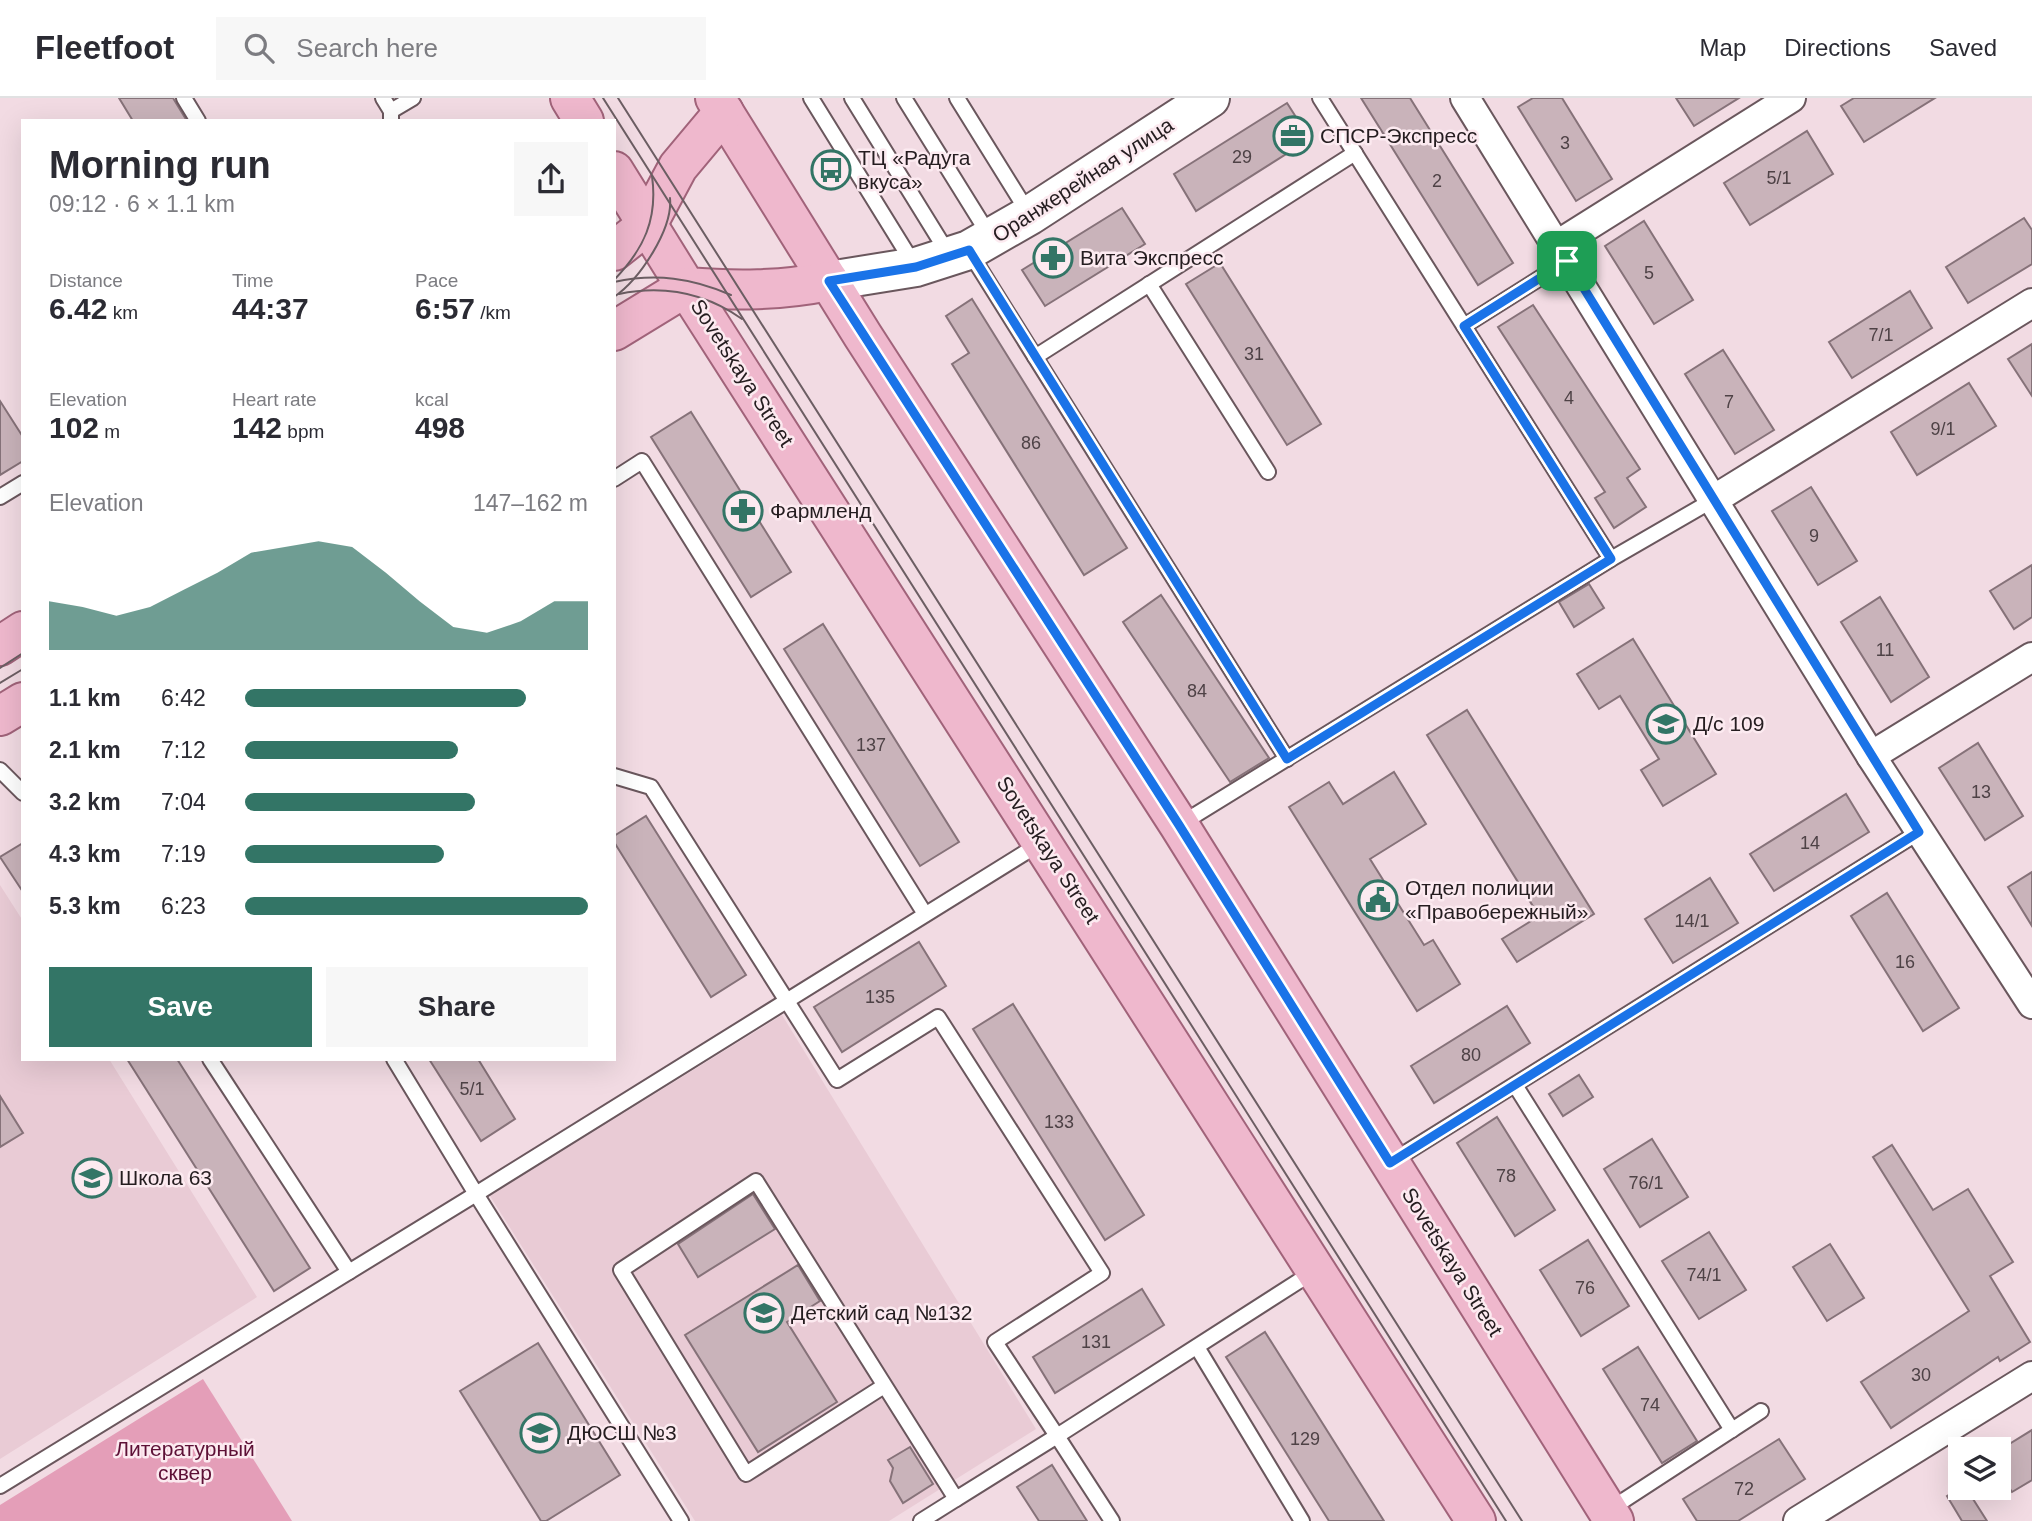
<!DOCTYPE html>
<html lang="en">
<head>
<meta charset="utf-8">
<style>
  body { margin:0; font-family:Helvetica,sans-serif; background:#f7f7f7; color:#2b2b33; height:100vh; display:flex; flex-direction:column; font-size:26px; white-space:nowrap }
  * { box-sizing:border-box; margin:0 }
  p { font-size:23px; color:#7c7c81 }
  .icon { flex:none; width:38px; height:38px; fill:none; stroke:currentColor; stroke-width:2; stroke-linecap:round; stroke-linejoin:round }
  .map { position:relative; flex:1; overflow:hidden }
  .panel { position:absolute; left:21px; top:21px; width:595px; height:942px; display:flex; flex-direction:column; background:#fff; border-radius:0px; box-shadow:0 7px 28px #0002 }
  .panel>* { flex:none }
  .fabs { position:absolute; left:1948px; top:1339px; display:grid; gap:14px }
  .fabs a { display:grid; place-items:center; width:63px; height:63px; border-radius:0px; background:#fff; box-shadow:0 7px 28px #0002; font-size:35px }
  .pin { position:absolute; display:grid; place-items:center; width:60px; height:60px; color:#fff; margin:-30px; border-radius:14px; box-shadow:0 4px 10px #0006 }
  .round { display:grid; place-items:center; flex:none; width:74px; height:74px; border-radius:0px; background:#f7f7f7 }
  .summary { display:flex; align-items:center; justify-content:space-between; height:119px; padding:0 28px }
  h1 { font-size:38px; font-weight:700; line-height:52px }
  .stats { display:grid; grid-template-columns:repeat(3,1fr); gap:10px; height:119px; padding:7px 28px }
  .stats div { display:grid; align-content:center }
  .stats b { font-size:30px; font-weight:700 }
  .stats small { font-size:19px; font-weight:400 }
  .stats p { font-size:19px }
  .chart { height:196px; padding:14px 28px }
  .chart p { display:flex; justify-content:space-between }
  .chart svg { width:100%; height:126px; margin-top:7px; fill:#337566; opacity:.7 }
  .action { display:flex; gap:14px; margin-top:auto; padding:14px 28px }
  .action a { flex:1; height:80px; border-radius:0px; background:#337566; color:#fff; font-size:28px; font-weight:700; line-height:80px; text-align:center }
  .action a+a { background:#f7f7f7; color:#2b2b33 }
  ul { padding:0 28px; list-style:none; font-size:23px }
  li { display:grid; grid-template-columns:112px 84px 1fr; align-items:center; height:52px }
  li i { height:18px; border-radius:9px; background:#337566 }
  header { display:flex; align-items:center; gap:42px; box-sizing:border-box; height:98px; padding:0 35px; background:#fff; border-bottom:2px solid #e1e1e2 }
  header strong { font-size:33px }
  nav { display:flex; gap:38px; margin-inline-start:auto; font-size:24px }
  .search { width:490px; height:63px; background:#f7f7f7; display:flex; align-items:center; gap:18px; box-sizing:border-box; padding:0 24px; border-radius:0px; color:#7c7c81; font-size:26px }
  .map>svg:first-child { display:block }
</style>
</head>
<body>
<header>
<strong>Fleetfoot</strong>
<div class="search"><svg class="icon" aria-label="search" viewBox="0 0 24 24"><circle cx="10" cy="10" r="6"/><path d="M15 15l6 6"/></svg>Search here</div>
<nav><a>Map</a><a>Directions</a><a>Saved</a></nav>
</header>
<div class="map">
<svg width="2032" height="1423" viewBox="0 0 2032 1423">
  <rect width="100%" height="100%" fill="#f2dbe3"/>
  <g fill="#e9cbd5">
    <polygon points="0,787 23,823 23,961 109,961 257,1199 0,1361"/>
    <polygon points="782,917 1036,1331 889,1423 695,1423 490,1098"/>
  </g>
  <polygon fill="#e49eb8" points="203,1281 292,1423 0,1423 0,1407"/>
  <g fill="#c9b3ba" stroke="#867279" stroke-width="2">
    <polygon points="119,0 173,0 187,23 133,23"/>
    <polygon points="1361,0 1410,0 1513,165 1478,187"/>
    <polygon points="1533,0 1562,0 1612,81 1576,103 1518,9"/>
    <polygon points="1676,0 1739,0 1694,28"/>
    <polygon points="1854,0 1935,0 1864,44 1841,8"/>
    <polygon points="1287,5 1310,41 1196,113 1174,76"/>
    <polygon points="1807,33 1833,76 1750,127 1724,85"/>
    <polygon points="1122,110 1145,146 1045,208 1022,172"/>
    <polygon points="2024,120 2032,132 2032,166 1968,205 1946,169"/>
    <polygon points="1644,123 1693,202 1654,226 1605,148"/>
    <polygon points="1220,165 1321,326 1287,347 1186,186"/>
    <polygon points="1910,193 1932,230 1852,280 1829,244"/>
    <polygon points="972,201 1127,450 1084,477 952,266 969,255 946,218"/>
    <polygon points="1533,207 1640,371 1627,380 1646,409 1614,430 1595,400 1605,394 1498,229"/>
    <polygon points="2032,246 2032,298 2008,261"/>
    <polygon points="1723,252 1774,332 1735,356 1685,276"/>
    <polygon points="1969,285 1996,328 1917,377 1891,334"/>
    <polygon points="0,303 23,339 23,363 0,377"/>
    <polygon points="691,314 791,474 751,499 651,339"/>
    <polygon points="1811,389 1857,463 1818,487 1772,413"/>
    <polygon points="2032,467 2032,519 2014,531 1990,493"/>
    <polygon points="1589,486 1604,510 1574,529 1559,504"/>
    <polygon points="1161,497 1269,660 1230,684 1123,524"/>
    <polygon points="1880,499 1929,579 1891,604 1841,524"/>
    <polygon points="823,526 959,744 920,768 784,551"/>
    <polygon points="1633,541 1716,676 1663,708 1641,672 1659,661 1620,598 1599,611 1577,576"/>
    <polygon points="1467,612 1594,816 1517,864 1502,841 1539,818 1427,637"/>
    <polygon points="1978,645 2023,718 1985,742 1939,670"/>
    <polygon points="1394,674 1426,726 1370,761 1424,847 1433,842 1460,886 1417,913 1289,709 1329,684 1343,706"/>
    <polygon points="1846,696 1869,734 1774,793 1750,756"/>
    <polygon points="646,718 746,877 711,899 614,744 614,738"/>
    <polygon points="23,745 23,794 0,759"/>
    <polygon points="2032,774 2032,828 2008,789"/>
    <polygon points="1710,780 1738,825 1673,865 1645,821"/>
    <polygon points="1887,795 1959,910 1923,933 1851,818"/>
    <polygon points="919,844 946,888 842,954 814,909"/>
    <polygon points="1013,906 1144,1117 1105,1142 973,931"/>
    <polygon points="1507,908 1530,945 1434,1005 1411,968"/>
    <polygon points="127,961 177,961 310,1170 274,1193"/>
    <polygon points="429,961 478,961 515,1021 481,1043"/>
    <polygon points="1579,977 1593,999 1563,1018 1549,996"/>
    <polygon points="0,998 23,1035 0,1049"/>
    <polygon points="1497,1019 1555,1112 1515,1138 1457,1045"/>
    <polygon points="1652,1041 1688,1099 1640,1129 1604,1071"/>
    <polygon points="1892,1047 1933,1112 1968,1091 2013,1164 1990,1178 2030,1244 2000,1263 1998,1259 1891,1330 1861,1284 1969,1213 1873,1059"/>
    <polygon points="753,1096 775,1131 698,1179 678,1146"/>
    <polygon points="1709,1134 1746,1192 1699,1221 1662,1163"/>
    <polygon points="1588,1142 1629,1208 1581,1238 1540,1172"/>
    <polygon points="1830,1146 1864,1200 1827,1223 1793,1169"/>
    <polygon points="798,1167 820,1203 787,1224 837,1304 758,1354 685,1237"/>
    <polygon points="1142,1191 1164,1227 1055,1295 1033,1259"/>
    <polygon points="1265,1234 1384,1423 1329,1423 1226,1259"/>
    <polygon points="538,1245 620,1377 546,1423 541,1423 460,1293"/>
    <polygon points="1638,1249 1697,1343 1662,1365 1603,1271"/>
    <polygon points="2032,1332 2032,1382 2012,1394 1998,1373 1998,1353"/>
    <polygon points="1779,1341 1805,1381 1738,1423 1697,1423 1683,1401"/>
    <polygon points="910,1349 933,1386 903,1405 890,1383 893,1370 888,1362"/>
    <polygon points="1052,1367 1087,1423 1039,1423 1017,1389"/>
    <polygon points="1960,1390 1966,1390 1987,1423 1962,1423 1947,1398"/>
  </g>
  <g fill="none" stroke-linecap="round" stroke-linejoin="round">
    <g stroke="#6a575d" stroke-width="18">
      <g id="lane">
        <polyline points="184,0 198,23"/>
        <polyline points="383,0 391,13 391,23"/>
        <polyline points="811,0 913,165"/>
        <polyline points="852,0 949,157"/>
        <polyline points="904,0 991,140"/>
        <polyline points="957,0 1029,116"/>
        <polyline points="1320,0 1611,461"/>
        <polyline points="391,13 413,0"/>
        <polyline points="970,155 1287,661"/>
        <polyline points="1149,186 1268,374"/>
        <polyline points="1464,228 1567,163"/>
        <polyline points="1035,259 1355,55"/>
        <polyline points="614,381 642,363 925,816"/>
        <polyline points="0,399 23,385"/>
        <polyline points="0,672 23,695"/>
        <polyline points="614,678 651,689 837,982 938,919 1102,1175 995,1244 1057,1338 1313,1174"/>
        <polyline points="1179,727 1611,461 1713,402"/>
        <polyline points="210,961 349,1174"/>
        <polyline points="394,961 476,1096 1039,746"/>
        <polyline points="1515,987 1732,1332"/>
        <polyline points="1391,1064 1919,734"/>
        <polyline points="1197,1249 1302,1423"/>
        <polyline points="884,1288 746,1376 621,1172 756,1083 956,1401 1057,1338 1112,1423"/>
        <polyline points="0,1388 476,1096 681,1423"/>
        <polyline points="1609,1412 1761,1313"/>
        <polyline points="921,1423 956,1401"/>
      </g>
    </g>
    <g stroke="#6a575d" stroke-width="32">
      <g id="street">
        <polyline points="1465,0 1871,658 2032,906"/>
        <polyline points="1557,147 1791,0"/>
        <polyline points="1713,402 2032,205"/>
        <polyline points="1871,658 2032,559"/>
        <polyline points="1798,1423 2032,1278"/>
      </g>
    </g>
    <g stroke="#6a575d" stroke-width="42">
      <polyline id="secondary" points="829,183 916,169 969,152 1030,117 1210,0"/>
    </g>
    <g stroke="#a1637a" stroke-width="42">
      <g id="primary">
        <polyline points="570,0 584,23"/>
        <polyline points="715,0 863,238 1179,727 1614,1423"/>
        <path d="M614,73L686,189C736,193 780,193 829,183"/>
        <polyline points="614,153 647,127 678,69 724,14"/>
        <polyline points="614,233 686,189 1476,1423"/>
        <polyline points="0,548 23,533"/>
        <polyline points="0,618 23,604"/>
      </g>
    </g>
    <use href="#lane" stroke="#fff" stroke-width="14"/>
    <use href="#street" stroke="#fff" stroke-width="28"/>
    <use href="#secondary" stroke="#fff" stroke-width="38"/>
    <use href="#primary" stroke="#efb8cd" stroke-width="38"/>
    <g stroke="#6c5e63" stroke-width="2">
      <polyline points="603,0 1506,1423"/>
      <polyline points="618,0 1522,1423"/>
      <path d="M614,182C644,151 658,121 652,78"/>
      <path d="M614,184C656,175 692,180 731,197"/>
      <path d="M619,196C663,187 705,195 742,221"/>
      <path d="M614,199C640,181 673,131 670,100"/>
      <polyline points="0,570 23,555"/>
      <polyline points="0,585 23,571"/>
    </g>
  </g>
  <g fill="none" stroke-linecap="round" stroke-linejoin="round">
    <g stroke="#fff" stroke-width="14">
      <polygon id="route" points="969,152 1287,661 1611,461 1464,228 1567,163 1919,734 1390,1065 1179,727 829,183 916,169"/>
    </g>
    <use href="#route" stroke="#1a73e8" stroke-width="9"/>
  </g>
  <defs>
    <g id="office-ring" transform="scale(2.0125)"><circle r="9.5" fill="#fceaf0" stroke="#337566" stroke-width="1.5"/><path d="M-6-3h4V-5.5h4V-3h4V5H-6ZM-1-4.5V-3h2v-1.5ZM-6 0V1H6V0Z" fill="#337566"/></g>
    <g id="bus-ring" transform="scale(2.0125)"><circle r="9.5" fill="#fceaf0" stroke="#337566" stroke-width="1.5"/><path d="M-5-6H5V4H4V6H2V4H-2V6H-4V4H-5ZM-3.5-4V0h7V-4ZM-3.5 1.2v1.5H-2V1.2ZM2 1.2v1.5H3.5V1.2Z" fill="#337566"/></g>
    <g id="pharmacy-ring" transform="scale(2.0125)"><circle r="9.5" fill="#fceaf0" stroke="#337566" stroke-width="1.5"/><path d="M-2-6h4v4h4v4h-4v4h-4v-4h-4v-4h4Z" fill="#337566"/></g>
    <g id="school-ring" transform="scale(2.0125)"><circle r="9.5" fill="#fceaf0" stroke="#337566" stroke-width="1.5"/><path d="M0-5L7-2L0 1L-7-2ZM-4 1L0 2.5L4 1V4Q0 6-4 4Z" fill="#337566"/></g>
    <g id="civic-ring" transform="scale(2.0125)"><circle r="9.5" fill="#fceaf0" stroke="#337566" stroke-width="1.5"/><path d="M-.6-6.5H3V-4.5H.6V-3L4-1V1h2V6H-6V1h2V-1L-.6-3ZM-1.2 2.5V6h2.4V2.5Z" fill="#337566"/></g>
  </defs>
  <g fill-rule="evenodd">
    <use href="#office-ring" x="1293" y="38"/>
    <use href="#bus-ring" x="831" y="72"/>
    <use href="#pharmacy-ring" x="1053" y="160"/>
    <use href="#pharmacy-ring" x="743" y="413"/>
    <use href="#school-ring" x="1666" y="626"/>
    <use href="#civic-ring" x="1378" y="802"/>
    <use href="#school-ring" x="92" y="1080"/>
    <use href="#school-ring" x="764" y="1215"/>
    <use href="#school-ring" x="540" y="1335"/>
  </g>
  <g text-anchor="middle" stroke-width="5" stroke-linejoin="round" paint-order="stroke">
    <g font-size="18" fill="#4e4246">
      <text x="1565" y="51">3</text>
      <text x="1242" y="65">29</text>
      <text x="1779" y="86">5/1</text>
      <text x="1437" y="89">2</text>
      <text x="1649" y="181">5</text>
      <text x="1881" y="243">7/1</text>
      <text x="1254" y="262">31</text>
      <text x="1569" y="306">4</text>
      <text x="1729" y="310">7</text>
      <text x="1943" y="337">9/1</text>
      <text x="1031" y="351">86</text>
      <text x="1814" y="444">9</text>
      <text x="1885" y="558">11</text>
      <text x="1197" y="599">84</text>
      <text x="871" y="653">137</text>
      <text x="1981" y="700">13</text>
      <text x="1810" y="751">14</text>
      <text x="1692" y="829">14/1</text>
      <text x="1905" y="870">16</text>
      <text x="880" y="905">135</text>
      <text x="1471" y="963">80</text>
      <text x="472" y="997">5/1</text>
      <text x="1059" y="1030">133</text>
      <text x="1506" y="1084">78</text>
      <text x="1646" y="1091">76/1</text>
      <text x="1704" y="1183">74/1</text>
      <text x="1585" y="1196">76</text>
      <text x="1096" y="1250">131</text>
      <text x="1921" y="1283">30</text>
      <text x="1650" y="1313">74</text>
      <text x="1305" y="1347">129</text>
      <text x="1744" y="1397">72</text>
    </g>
    <g font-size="21" fill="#251d20" stroke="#fceaf0" text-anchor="start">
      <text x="1320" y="45">СПСР-Экспресс</text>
      <text x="858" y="67">ТЦ «Радуга<tspan x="858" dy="24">вкуса»</tspan></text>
      <text x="1080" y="167">Вита Экспресс</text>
      <text x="770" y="420">Фармленд</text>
      <text x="1693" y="633">Д/с 109</text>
      <text x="1405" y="797">Отдел полиции<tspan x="1405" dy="24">«Правобережный»</tspan></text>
      <text x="119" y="1087">Школа 63</text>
      <text x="791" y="1222">Детский сад №132</text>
      <text x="567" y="1342">ДЮСШ №3</text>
    </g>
    <g font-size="21" fill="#251d20" stroke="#fceaf0">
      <text transform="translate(1083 82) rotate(-33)" y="7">Оранжерейная улица</text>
      <text transform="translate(742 275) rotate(57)" y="7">Sovetskaya Street</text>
      <text transform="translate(1048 752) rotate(57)" y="7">Sovetskaya Street</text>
      <text transform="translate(1452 1164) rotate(58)" y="7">Sovetskaya Street</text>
    </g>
    <g font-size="21" fill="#5d1036" stroke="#fceaf0">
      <text x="185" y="1358">Литературный<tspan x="185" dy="24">сквер</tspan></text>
    </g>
  </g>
</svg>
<div class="fabs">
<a><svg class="icon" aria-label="layers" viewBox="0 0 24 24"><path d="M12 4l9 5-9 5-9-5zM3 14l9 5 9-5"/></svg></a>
</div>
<div class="pin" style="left:1567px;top:163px;background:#1e9e55"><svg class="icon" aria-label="arrive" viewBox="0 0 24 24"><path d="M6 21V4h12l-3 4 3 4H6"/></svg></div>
<section class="panel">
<div class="summary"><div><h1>Morning run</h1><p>09:12 · 6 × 1.1 km</p></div><a class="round"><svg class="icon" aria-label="share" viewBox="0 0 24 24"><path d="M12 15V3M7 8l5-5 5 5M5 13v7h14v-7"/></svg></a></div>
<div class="stats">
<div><p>Distance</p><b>6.42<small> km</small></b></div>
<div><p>Time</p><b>44:37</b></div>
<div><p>Pace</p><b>6:57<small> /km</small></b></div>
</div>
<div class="stats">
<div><p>Elevation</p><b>102<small> m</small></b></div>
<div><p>Heart rate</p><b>142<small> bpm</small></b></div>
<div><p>kcal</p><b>498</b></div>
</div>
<div class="chart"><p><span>Elevation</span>147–162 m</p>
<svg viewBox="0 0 160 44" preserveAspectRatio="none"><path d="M0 44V27L10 29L20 32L30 29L40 23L50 17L60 10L70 8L80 6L90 8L100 17L110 27L120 36L130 38L140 34L150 27L160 27V44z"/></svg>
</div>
<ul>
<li><b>1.1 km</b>6:42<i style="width:82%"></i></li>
<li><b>2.1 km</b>7:12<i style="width:62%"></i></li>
<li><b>3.2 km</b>7:04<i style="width:67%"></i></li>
<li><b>4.3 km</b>7:19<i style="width:58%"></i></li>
<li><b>5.3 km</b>6:23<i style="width:100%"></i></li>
</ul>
<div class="action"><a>Save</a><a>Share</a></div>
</section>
</div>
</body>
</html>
